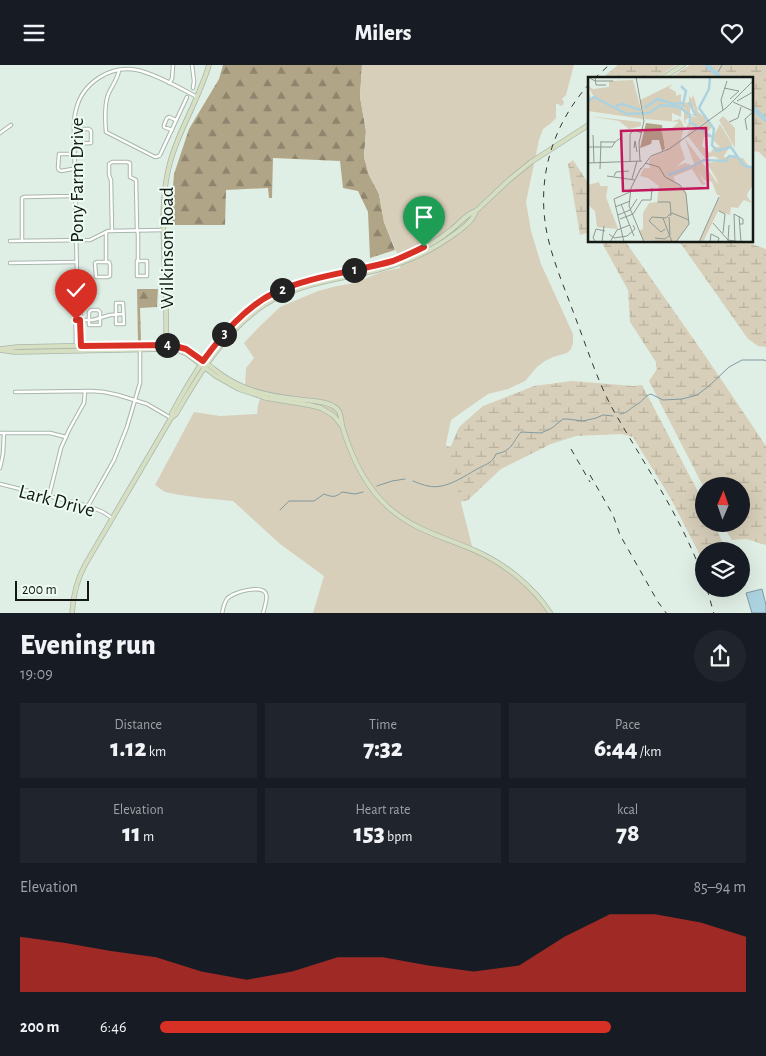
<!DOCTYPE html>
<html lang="en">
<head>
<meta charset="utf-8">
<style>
  body { margin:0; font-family:"Alegreya Sans",sans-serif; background:#20242c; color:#f1f3f6; height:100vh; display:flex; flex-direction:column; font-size:19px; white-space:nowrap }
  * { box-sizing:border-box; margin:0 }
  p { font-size:16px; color:#9ea1a6 }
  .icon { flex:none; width:28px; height:28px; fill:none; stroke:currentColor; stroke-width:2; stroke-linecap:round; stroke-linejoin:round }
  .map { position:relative; height:548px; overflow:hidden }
  .panel { display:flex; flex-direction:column; background:#171b24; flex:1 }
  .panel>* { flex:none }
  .needle { width:32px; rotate:2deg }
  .fabs { position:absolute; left:695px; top:412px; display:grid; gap:10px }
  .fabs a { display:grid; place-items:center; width:55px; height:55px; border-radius:50%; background:#171b24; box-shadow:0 5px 20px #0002; font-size:25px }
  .scale { position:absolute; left:15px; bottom:12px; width:74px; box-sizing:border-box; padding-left:5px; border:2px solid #131814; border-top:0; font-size:14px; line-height:18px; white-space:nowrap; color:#131814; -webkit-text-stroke:4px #edfcf2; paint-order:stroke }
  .pin { position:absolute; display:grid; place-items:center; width:42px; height:42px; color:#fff; margin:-51px -21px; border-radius:50% 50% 50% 0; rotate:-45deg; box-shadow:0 0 5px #0007 }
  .pin .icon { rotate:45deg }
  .km { position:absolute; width:25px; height:25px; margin:-12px; border-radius:50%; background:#222; color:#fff; font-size:14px; line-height:25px; text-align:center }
  .round { display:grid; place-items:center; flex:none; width:52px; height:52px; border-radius:26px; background:#20242c }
  .summary { display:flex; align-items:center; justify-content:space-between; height:85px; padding:0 20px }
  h1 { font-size:28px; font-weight:800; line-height:38px }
  .figures { display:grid; grid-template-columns:repeat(3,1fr); gap:8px; height:85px; padding:5px 20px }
  .figures div { display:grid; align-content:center; border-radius:0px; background:#20242c; text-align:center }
  .figures b { font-size:25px; font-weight:800 }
  .figures small { font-size:14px; font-weight:400 }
  .figures p { font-size:14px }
  .chart { height:140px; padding:10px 20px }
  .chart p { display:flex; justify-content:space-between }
  .chart svg { width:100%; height:90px; margin-top:5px; fill:#d93025; opacity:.7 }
  ul { padding:0 20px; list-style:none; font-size:16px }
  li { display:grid; grid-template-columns:80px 60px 1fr; align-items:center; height:38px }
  li i { height:12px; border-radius:6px; background:#d93025 }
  header { display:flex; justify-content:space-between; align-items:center; height:65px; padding:0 20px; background:#171b24; font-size:22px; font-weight:800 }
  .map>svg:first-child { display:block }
</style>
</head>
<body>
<header><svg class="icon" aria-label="menu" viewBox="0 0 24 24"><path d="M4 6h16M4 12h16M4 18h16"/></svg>Milers<svg class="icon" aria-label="heart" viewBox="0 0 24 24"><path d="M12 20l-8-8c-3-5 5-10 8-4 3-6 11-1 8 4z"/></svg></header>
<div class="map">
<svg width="766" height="549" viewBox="0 0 766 549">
  <defs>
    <pattern id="forest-firs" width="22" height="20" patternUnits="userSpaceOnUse" patternTransform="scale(1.25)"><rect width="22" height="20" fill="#b1a588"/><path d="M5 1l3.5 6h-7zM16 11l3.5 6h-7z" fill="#8f856e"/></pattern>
    <pattern id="wetland-marsh" width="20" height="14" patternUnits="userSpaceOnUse" patternTransform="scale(1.25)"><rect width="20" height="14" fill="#d7cfb9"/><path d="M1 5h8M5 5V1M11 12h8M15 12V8" fill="none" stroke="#b8b19e"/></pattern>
  </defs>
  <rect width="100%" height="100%" fill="#e0efe5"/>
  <g fill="url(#forest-firs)">
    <polygon points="223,0 362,0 360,32 366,66 364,92 369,110 379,129 384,157 395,185 370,193 368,147 358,126 343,123 340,96 273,93 272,133 269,133 268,123 226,125 225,160 170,160 174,109 189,64 219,14"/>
    <polygon points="137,224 158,224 157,242 140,243 141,276 138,277"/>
  </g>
  <g fill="url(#wetland-marsh)">
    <polygon points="618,0 676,0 655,14 601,14"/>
    <polygon points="690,0 766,0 766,94 759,87 752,86 752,14 668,14"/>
    <polygon points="573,95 590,121 590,167 580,170 568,99"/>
    <polygon points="601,176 625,176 706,292 766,381 766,480 746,474 732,475 722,459 741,459 741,421 704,421 704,423 649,316 657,304 656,297 630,257 628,225"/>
    <polygon points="679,176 751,176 754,180 766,184 766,282 758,281 748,274"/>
    <polygon points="572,316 633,321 642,320 704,438 704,459 714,459 725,483 728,486 704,486 704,498 671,434 633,372 621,369 576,371 551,379 501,404 468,435 428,445 421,383 451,381 459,362 483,341 534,321"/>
  </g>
  <polygon fill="#d7cfb9" points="362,0 574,0 566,30 562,34 564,37 563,40 561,41 558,39 556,39 556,53 550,59 543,64 539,75 526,137 531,166 541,199 573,269 573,278 571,284 567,288 553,292 545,296 537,302 525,316 508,324 488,329 451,355 446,379 473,485 484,490 518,512 551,548 313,548 324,511 280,479 233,436 202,433 180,430 165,427 155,420 194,347 220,351 257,349 258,340 262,328 245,322 246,303 254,293 244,278 258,263 280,242 318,226 337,221 355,218 381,207 400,203 401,198 384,157 379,129 369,110 364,92 366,66 360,32"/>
  <polygon fill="#add2df" stroke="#7f9aa2" points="762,524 766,540 766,548 752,548 746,528"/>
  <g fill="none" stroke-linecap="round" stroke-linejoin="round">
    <g stroke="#7f9aa2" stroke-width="1">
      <polyline points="717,9 722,0"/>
      <path d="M620,349C628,348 629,344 636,340C641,337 642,336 646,331L651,329L663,335L682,334L697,330L709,321L729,302L742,295H764L766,296"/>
      <path d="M413,416C418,418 423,420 428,421C446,425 464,411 479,403C487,399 492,398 496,389C500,388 505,387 508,384C512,382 517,371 521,367L541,368L552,363L563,354H567L583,356L596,353L603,350L613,351"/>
      <polyline points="377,421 392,416 405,414"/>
      <path d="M280,445L289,436H314L324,429C332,432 335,433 342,427L355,429L363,427"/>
    </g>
    <g stroke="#add2df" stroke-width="4.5">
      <polyline points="707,0 722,14"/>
      <polyline points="752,42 766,55"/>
    </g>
    <g stroke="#a8b6ac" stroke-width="4.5">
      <g id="street">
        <polyline points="192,0 194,16 193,23"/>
        <path d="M119,5C118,14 111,22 108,30C104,41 105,55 106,67L155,92L159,91L160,90L187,32"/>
        <polyline points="169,18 172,14 173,0"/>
        <polyline points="74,64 89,64 91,66 91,78 75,79"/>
        <polyline points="172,65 164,62 164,60 167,53 169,52 176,55"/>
        <polyline points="0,68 11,60"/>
        <polyline points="75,89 59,89 58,103 59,105 61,106 78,103 81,104 82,126 80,128 75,128"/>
        <polyline points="112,166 111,115 109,110 109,99 112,97 127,97 130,98 130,112 136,115 137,165 138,169 138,196"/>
        <polyline points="22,175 22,133 24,132 70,131 75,130"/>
        <polyline points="10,176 90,175 108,166 163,165"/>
        <rect x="137" y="196" width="10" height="15"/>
        <polygon points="97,197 109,197 110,200 110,211 107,212 96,212 95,198"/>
        <polyline points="106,197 106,167"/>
        <polyline points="10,198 77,197"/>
        <polygon points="116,238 123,238 124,259 116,259"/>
        <polygon points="91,245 98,245 100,247 100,260 89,260 89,247"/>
        <polyline points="81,255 93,255 110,250 123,249"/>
        <polyline points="76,280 75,228 76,216"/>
        <path d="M81,286L80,229L77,212L74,64C74,58 74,51 76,45C82,18 110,0 137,5C156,9 180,23 197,32"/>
        <polyline points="15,327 91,326 104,327 118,330 147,339 171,353"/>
        <polyline points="0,368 50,368 66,372"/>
        <polyline points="0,403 3,389 4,368"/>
        <polyline points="0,419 88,441 103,447 112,453"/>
        <polyline points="49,431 61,383 69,365 84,338 85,326"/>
        <polyline points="88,441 114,395 127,362 140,318 140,284"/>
        <path d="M222,549C223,543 224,538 227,534C232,527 263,519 266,529C268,534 264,543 263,549"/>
      </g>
    </g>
    <g stroke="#a8b6ac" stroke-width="5.5">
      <g id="secondary">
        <polyline points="661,14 683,0"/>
        <path d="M166,281C167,250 165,218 164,186C163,159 162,133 168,106C176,69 198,37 209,0"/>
        <path d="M0,284L18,282L161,279C170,280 180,280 187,285C197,290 206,298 215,305C224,312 234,318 244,322C260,329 278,332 296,334C307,336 323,335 333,341C343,346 340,355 343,364C352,393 365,421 388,442C415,466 444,472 476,486C505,499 533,521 551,549"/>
        <polyline points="1,285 15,287 166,284 177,285 187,289 216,311 239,324 266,333 309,340 321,343 334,351 342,361"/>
        <path d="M171,353L176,349C199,309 225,266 264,240C297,218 339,215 377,205C405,198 432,186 456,168C464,162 473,156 476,146"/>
        <path d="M72,549C73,531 76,516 85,500L171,353L172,348C199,298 235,239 292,221C317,213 344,208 369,201C378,199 387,198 395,195C415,188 436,178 452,164C460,158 466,149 476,146L509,115L531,97L590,59"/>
      </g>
    </g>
    <use href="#street" stroke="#fff" stroke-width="2.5"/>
    <use href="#secondary" stroke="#d7dfc2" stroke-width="4"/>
    <g stroke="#313732" stroke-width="1" stroke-dasharray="6 6" stroke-linecap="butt">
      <polyline points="594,14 609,0"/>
      <path d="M590,18C551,61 535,117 548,173C554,199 565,224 574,249C586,280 596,312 611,341C643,398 682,452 704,515"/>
      <polyline points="571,384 590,417"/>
      <polyline points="590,410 613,450 620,470 658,537 667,549"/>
      <polyline points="707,524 714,549"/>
    </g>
  </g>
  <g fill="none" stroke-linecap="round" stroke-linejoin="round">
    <g stroke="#fff" stroke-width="10">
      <path id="route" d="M76,255H80L81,281L171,280L186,284L203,296C222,270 245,242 274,228C309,211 355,207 393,196C403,192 414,187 424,182"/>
    </g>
    <use href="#route" stroke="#d93025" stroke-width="6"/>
  </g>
  <g text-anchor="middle" stroke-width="4" stroke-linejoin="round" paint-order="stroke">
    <g font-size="20" fill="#131814" stroke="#edfcf2">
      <text transform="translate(76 115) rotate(-90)" y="7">Pony Farm Drive</text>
      <text transform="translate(166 183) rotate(-90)" y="7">Wilkinson Road</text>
      <text transform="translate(57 435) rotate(15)" y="7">Lark Drive</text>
    </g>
  </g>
  <g transform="translate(588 12)">
    <rect width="165" height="165" fill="#e0efe5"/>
    <path d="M58,46L74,48L77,72L74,74L71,63H64L63,67L52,71Z" fill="#b1a588"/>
    <path d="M85,7L81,11L88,15V19L93,17V40L84,36V44L92,42V45L57,42L52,23ZM0,9L5,12L21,10V21L45,11L55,42L0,34V14L3,21L6,20ZM105,17L110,35L120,43L99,57L106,48L99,52L98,51L101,45L104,46L103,39L110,41L103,37H107L106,30L104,33L102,30V40L97,43L99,48L96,44V26L101,25V19L104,22ZM0,39L53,45V49L41,52L31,44ZM135,39L147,51V71L131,43ZM121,43L124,50L119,55L122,60H116L114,69L122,76L127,70H132L124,62L132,47L144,67L135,80L155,81L161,90L159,119L164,126L156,123L153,126L147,122L121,87L132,83L126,79L117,81L99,58ZM97,62L126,101L138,120L129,118L124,105L116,103L111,95L115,104L118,107L114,108L104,92L82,101L81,94L88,90L97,86L107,89Z" fill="#d7cfb9"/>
    <path d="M11,105L12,109H20L18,120L30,152L9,150L7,134L0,128V108Z" fill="#d7cfb9"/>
    <path d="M45,3L54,36H39L29,29L21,28V4ZM93,43L96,50L92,67L97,82L84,94L87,105L98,115L101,147L88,165L55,163L51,154L55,152V136L61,126L69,125L71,109L60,101L52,99L56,91H62L61,83L65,79L78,74L73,51L83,52ZM149,78L156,88L165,90V108L150,131L143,130L142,138L130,134L115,165L112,163L132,119L129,103L119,86L138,84Z" fill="#d7cfb9"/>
    <path fill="none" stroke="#add2df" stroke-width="2.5" d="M122,0L121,12L111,31L126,52L124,68L129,74L143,70L155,88L165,91M93,9L98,14L94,32M0,24L6,20L39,37L61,36L73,28L91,30L102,38V45L124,60M101,25L108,39M28,29L34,27L53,33M56,31L70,22L85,27L94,26M103,90L116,83L138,84L141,79L150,80M80,98L102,90"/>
    <path fill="none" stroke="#8e9991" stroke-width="1" d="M0,0L7,4H25M7,0L8,8H18M48,0L56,44L51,66L52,84M136,11L151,14L142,22M149,24L165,15M145,25L165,34M135,33L133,23L139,4M141,45L150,41L153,30M159,53L157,42L165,35M5,58L6,86M13,65H27L34,60M0,70H24L27,65M46,71L47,64L49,75M42,85V57L46,53L54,56M0,86L54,84M57,86L71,90L77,100L92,108L98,117L101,147L88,165M53,91L43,111L41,129L56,165M12,92L13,64M53,92L63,79L81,72L138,31L165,4M19,99L47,103M26,99L28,95L41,94M44,102L49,84M70,125H82L83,136L78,141L64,140L61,144L73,155L77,152M33,127L46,159M27,130L42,124M131,134L137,137L135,156M30,138L42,133L49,122M82,139L84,136L101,143M151,139L153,165M75,141L84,165M32,142L45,137L54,123H63L64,111M125,146L140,163L153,165M21,157L26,161L39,159L47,152L45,148M67,161L77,162L82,158L81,140M140,164L141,148M8,165L5,161L8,152L17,154M14,165L16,149M22,165L29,153L42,148M29,165H83M36,165L26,122L42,115M111,165L131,120M122,165L123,157L131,161L130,165M147,165L146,137L155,142V147H152"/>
    <path fill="#c2185b" fill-opacity="0.15" stroke="#c2185b" stroke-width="2.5" d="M118,51L120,111L35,114L33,54Z"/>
    <rect width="165" height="165" fill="none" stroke="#131814" stroke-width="2.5"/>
  </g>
</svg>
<div class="fabs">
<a><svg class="needle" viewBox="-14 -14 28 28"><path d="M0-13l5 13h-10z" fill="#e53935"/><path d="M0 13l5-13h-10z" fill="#9ea1a6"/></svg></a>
<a><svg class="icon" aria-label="layers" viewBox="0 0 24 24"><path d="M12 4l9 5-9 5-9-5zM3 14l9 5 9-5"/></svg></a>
</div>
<div class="scale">200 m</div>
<div class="pin" style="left:424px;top:182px;background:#1e9e55"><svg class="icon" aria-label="arrive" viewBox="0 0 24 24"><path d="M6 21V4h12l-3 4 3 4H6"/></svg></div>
<div class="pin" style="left:76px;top:255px;background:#d93025"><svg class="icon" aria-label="check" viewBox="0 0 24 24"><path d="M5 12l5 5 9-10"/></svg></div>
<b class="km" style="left:354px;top:205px">1</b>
<b class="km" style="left:282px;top:225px">2</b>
<b class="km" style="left:224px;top:269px">3</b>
<b class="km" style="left:167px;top:280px">4</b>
</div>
<section class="panel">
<div class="summary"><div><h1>Evening run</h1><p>19:09</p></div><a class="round"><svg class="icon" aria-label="share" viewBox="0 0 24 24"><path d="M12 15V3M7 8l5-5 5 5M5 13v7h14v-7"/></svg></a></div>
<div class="figures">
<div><p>Distance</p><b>1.12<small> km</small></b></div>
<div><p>Time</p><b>7:32</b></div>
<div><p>Pace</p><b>6:44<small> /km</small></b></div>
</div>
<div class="figures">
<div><p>Elevation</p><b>11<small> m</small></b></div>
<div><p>Heart rate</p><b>153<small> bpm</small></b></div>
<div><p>kcal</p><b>78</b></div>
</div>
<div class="chart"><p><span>Elevation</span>85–94 m</p>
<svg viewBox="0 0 160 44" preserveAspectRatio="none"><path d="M0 44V17L10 20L20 24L30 27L40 34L50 38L60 34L70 27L80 27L90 31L100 34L110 31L120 17L130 6L140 6L150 10L160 17V44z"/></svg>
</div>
<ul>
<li><b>200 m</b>6:46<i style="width:77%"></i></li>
</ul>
</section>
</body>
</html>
